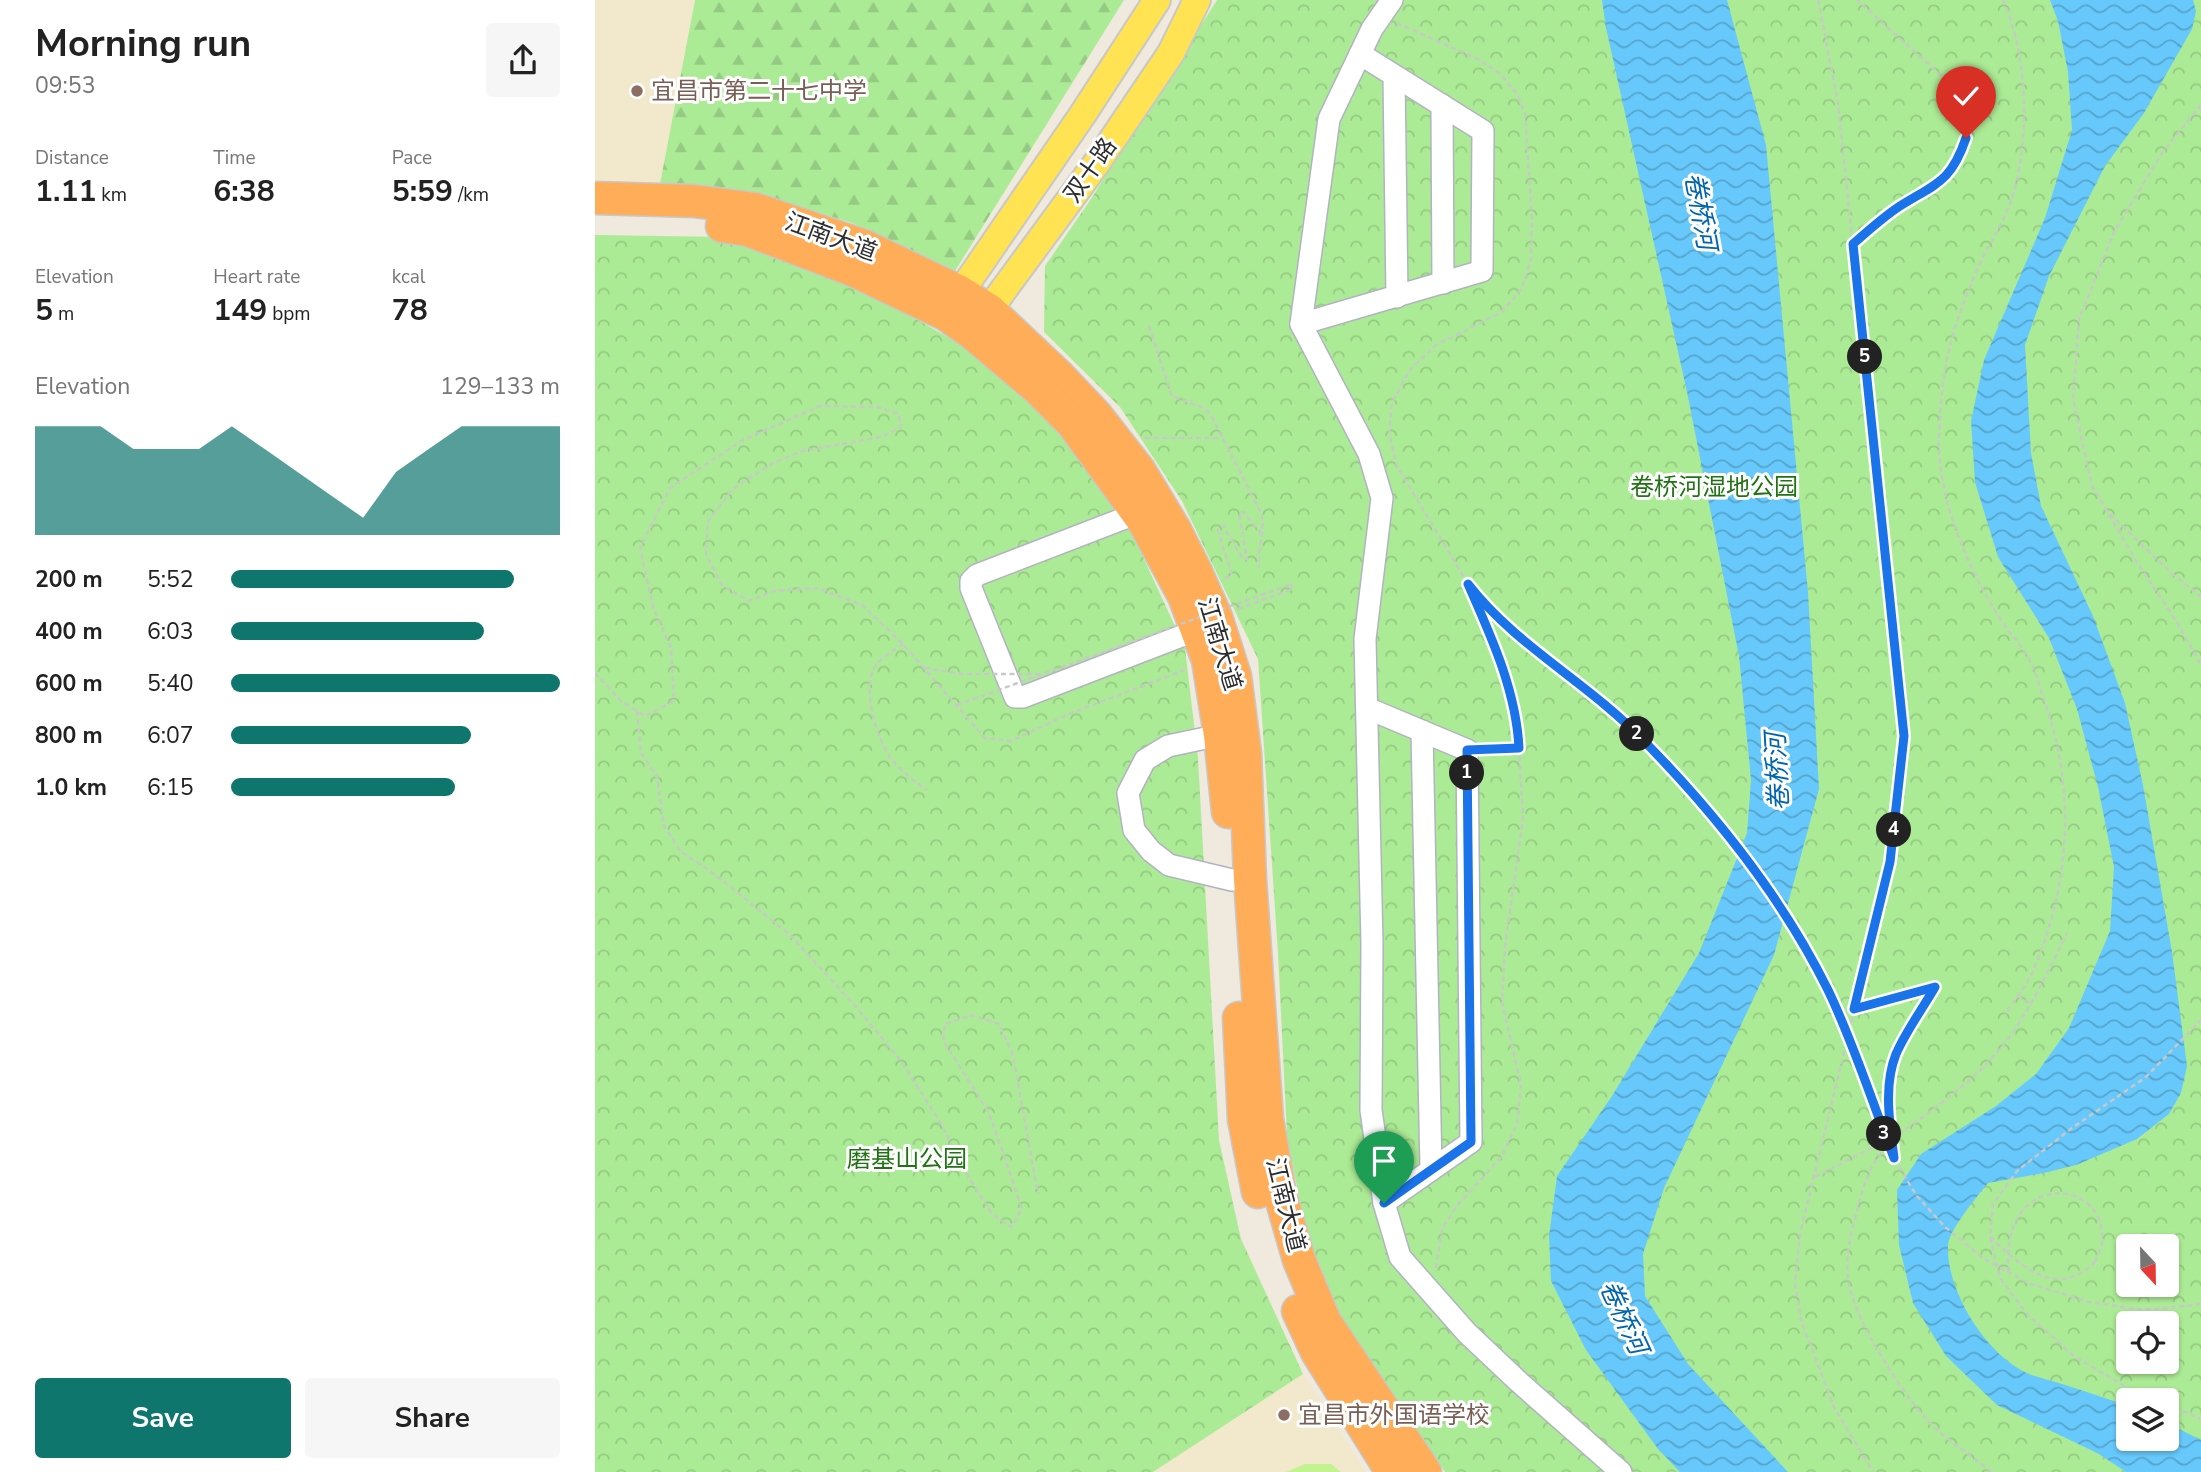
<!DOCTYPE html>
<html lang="en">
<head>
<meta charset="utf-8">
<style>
  body { margin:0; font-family:"Nunito Sans","Noto Sans SC",sans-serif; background:#f6f6f6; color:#222; height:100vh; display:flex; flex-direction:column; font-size:26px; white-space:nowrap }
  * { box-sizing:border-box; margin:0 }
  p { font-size:23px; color:#767676 }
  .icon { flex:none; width:38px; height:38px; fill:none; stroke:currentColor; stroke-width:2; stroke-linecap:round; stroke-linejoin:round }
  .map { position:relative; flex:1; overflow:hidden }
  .details { display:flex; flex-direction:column; background:#fff; width:595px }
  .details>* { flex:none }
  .needle { width:46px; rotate:158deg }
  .tools { position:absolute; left:1521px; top:1234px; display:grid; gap:14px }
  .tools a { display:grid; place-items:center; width:63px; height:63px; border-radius:7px; background:#fff; box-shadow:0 2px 5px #0004; font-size:35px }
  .pin { position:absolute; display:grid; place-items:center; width:60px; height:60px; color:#fff; margin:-72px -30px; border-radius:50% 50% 50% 0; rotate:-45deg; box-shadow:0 0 7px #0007 }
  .pin .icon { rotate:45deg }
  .km { position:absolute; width:35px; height:35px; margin:-18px; border-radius:50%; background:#222; color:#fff; font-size:19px; line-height:35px; text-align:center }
  .round { display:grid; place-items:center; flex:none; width:74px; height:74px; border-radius:7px; background:#f6f6f6 }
  .headline { display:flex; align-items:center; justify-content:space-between; height:119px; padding:0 35px }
  h1 { font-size:38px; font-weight:700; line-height:52px }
  .stats { display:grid; grid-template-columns:repeat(3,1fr); gap:10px; height:119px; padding:7px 35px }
  .stats div { display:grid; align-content:center }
  .stats b { font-size:30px; font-weight:700 }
  .stats small { font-size:19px; font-weight:400 }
  .stats p { font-size:19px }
  .chart { height:196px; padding:14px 35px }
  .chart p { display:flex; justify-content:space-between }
  .chart svg { width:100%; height:126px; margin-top:7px; fill:#0f766e; opacity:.7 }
  .primary-button { display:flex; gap:14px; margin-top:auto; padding:14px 35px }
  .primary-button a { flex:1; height:80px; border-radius:7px; background:#0f766e; color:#fff; font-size:28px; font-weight:700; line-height:80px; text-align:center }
  .primary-button a+a { background:#f6f6f6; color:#222 }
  ul { padding:0 35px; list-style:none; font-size:23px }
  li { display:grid; grid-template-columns:112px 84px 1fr; align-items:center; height:52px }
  li i { height:18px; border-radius:9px; background:#0f766e }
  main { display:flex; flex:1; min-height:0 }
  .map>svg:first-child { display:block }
</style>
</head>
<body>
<main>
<section class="details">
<div class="headline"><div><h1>Morning run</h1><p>09:53</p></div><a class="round"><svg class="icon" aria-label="share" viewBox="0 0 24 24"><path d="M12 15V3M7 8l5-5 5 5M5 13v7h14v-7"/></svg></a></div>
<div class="stats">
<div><p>Distance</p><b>1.11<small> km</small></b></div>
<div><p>Time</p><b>6:38</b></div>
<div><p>Pace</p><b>5:59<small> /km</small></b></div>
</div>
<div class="stats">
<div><p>Elevation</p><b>5<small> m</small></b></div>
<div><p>Heart rate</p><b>149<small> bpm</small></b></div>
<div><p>kcal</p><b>78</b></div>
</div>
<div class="chart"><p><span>Elevation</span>129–133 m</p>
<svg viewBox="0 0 160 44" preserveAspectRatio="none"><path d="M0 44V6L10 6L20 6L30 14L40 14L50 14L60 6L70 14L80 22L90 30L100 38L110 22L120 14L130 6L140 6L150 6L160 6V44z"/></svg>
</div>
<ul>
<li><b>200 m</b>5:52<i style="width:86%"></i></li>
<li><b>400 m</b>6:03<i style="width:77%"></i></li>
<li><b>600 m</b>5:40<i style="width:100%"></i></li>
<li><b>800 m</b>6:07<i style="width:73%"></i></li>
<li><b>1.0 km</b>6:15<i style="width:68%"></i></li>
</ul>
<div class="primary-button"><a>Save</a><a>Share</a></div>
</section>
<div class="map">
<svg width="1606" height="1472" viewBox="0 0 1606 1472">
  <defs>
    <pattern id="forest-firs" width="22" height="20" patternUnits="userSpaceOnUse" patternTransform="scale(1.75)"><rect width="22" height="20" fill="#aceb95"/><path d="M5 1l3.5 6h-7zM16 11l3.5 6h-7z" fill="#94ca81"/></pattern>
    <pattern id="park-crowns" width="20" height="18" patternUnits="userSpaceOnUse" patternTransform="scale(1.75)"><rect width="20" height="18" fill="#aceb95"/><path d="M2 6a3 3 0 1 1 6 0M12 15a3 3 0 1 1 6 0" fill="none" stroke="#94ca81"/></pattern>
    <pattern id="water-waves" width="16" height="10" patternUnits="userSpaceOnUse" patternTransform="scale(1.75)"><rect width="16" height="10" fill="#67c9fb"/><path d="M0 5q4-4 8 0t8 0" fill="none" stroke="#55a4cc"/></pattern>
  </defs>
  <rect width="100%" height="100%" fill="#efe9de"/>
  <g fill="#f2e8cc">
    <polygon points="0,0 100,0 65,184 0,181"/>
    <polygon points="708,1374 771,1472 558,1472"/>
  </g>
  <polygon fill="url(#forest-firs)" points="100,0 529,0 360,271 257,223 155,191 65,184"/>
  <g fill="url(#park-crowns)" fill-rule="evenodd">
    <path d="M622,0H1606V1472H850L751,1333L714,1251L692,1135L683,953L663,659L587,501L525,407L449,332L450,266L496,199ZM1533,1246H1572V1284H1533ZM1533,1323H1572V1362H1533ZM1533,1400H1572V1438H1533Z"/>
    <polygon points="0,235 130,237 278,294 382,354 436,403 470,441 537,533 590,648 603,758 624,1140 646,1239 708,1374 558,1472 0,1472"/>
  </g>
  <polygon fill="#c2f390" points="710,1464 736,1464 746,1472 691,1472"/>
  <g fill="url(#water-waves)">
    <polygon points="1007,0 1132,0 1171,145 1213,592 1224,789 1179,955 1069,1188 1048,1254 1050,1296 1093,1364 1193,1472 1085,1472 1063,1449 991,1350 956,1281 954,1236 962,1176 1017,1096 1104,953 1152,833 1156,780 1144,656 1092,392 1011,28"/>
    <path d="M1455,0H1598L1601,11L1597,29L1549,113L1510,166L1454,276L1430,345L1436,453L1446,506L1498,616L1530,703L1548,785L1577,952L1592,1066L1586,1093L1574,1114L1542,1139L1481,1165L1449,1173L1393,1183C1383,1195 1354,1230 1353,1245C1351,1289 1388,1349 1426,1370C1438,1377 1454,1380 1467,1384C1489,1391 1511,1398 1533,1406V1438H1572V1423L1606,1440V1472H1531L1504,1454L1402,1405L1351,1356L1318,1303L1304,1245L1302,1190L1326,1154L1401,1106L1441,1074L1474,1028L1515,931L1519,867L1503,787L1482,709L1454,638L1403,557L1380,482L1376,421L1389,360L1450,218L1477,130L1473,72L1463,21Z"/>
  </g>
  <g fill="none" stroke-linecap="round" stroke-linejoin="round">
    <g stroke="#b2b3c1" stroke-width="24">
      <g id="minor">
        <polyline points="797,0 777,29 734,119 706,324 774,454 787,498 770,639 777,944 776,1110 789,1203 805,1257 872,1333 924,1382 1026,1472"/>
        <polyline points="799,76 802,297"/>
        <polyline points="847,105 848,283"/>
        <polyline points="706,324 887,271 888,131 765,54"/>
        <polyline points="543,513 382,575 376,581 376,588 420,697 428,697 602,630"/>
        <polyline points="772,708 872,750 876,1142 789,1203"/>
        <polyline points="827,731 836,1170"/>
        <polyline points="625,735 573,746 550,760 533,793 539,830 556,851 574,865 637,880"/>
      </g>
    </g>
    <g stroke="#c8c8c8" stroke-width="30">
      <g id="major">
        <polyline points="354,309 488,114 562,0"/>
        <polyline points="382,326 501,164 576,53 602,0"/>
      </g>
    </g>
    <g stroke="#c8c8c8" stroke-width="35">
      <g id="highway">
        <polyline points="0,198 99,201 160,209 269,246 365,292 394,310 464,376 501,415 544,470 580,530 600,570 621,617 640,676 650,753 655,879 672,1119 685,1194 704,1260 730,1322 830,1472"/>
        <polyline points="127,226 153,230 258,270 350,314 377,333 442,388 478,424 549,522 589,596 613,660 625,735 633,812"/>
        <polyline points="644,1018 649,1119 663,1192"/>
        <polyline points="703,1311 722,1352 797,1472"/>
      </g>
    </g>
    <g stroke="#c8c8c8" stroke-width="2.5" stroke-dasharray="5 3.5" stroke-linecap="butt">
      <polyline points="1223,0 1243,103 1309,736 1295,862 1205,1234 1200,1283 1206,1320 1239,1407 1278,1472"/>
      <path d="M1408,0C1434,56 1436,148 1414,206C1406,227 1392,247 1383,268C1359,322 1348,360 1345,419C1345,429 1343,441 1344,451C1347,507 1374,570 1404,617C1413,632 1427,645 1435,661C1440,670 1443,681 1446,691C1481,784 1477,878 1439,969C1432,985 1419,1000 1410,1015"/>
      <polyline points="802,23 883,59 904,73 922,94 930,114 937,219 936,259 927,288 907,312 841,345 814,371 797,403 794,434 802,466 873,584 904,656 923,726 924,748 928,818 910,947 907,1002 926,1085 922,1124 907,1156 862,1206 847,1229 841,1268"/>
      <polyline points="1606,105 1569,150 1520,230 1484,319 1478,399 1497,486 1543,564 1582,622 1606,665"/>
      <polyline points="1258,244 1304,207 1333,191 1354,175 1364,158 1371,138 1371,116 1364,96 1349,78 1262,0"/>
      <path d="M554,326L577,396L609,408L616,415L666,513C671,532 662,548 664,568"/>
      <polyline points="550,438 626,438"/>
      <polyline points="1515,514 1574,571 1606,597"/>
      <polyline points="630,578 637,576 623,530 628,526 649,560 652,559 644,514 648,512 667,534"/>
      <polyline points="875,587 892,608 918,633"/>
      <polyline points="643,609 698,589 696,584"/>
      <path d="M308,644C300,650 288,656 282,664C265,685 281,737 295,757C305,771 318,780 332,790"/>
      <polyline points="0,673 26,701 50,716 79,701 76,648 58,607 45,548 75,488 148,440 225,406 283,407 304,414 306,427 286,437 207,451 178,463 138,489 113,521 111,554 127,585 154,601 179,591 222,588 267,605 308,644 390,738 416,741 474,714 592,669"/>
      <polyline points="42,711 46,753 62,777 69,826 86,852 114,870 195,935 262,1008 305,1060 344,1120 373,1176 397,1214 416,1227 427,1209 394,1113 348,1040 350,1024 376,1015 404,1024 418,1055 443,1194"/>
      <polyline points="889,749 924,748"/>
      <polyline points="1422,996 1437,1004"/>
      <polyline points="1260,1008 1340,987 1301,1054"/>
      <path d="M1304,1134C1278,1157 1270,1178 1262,1211C1256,1233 1250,1257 1253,1280C1259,1320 1312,1403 1342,1430C1360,1445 1379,1458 1397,1472"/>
      <path d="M1304,1134C1339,1109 1376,1083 1404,1050C1433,1016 1452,973 1472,933"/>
      <polyline points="1220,1177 1298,1137"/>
      <path d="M1395,1237C1427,1266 1460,1300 1500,1262"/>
      <polyline points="1601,1305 1606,1303"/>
      <polyline points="1561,1400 1533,1388 1480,1357 1432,1314 1405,1278 1395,1237 1398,1204 1422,1171 1477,1128 1551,1077 1606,1020"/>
      <polyline points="1572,1404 1606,1419"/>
    </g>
    <use href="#minor" stroke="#fff" stroke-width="21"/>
    <use href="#major" stroke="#ffe353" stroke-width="26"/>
    <use href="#highway" stroke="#ffad59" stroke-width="32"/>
    <g stroke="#c8c8c8" stroke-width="2.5" stroke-dasharray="5 3.5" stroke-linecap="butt">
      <polyline points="918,633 1001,697 1045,737 1130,830 1170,883 1232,989 1257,1043 1299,1158 1321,1195 1350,1227 1388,1258 1433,1283 1494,1302 1548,1310 1601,1305"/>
      <polyline points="330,668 366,674 445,674"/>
      <polyline points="362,705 696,584"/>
      <path d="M1299,1155C1295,1118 1293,1090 1301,1054"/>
      <path d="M1413,1272C1413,1254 1413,1235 1422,1219C1445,1176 1511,1189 1507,1242C1507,1248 1502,1256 1500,1262"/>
    </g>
  </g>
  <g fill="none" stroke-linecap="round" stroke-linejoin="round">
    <g stroke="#fff" stroke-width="14">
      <path id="route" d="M789,1203L876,1142L872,750L924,748C921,690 896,636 873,584C921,646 992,682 1047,739C1120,813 1186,895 1233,990C1259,1044 1277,1102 1299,1158C1295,1125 1288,1086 1301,1054C1311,1031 1328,1008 1340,987L1259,1009L1295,862L1309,736L1258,244C1273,231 1288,217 1305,206C1342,183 1356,182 1371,138"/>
    </g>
    <use href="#route" stroke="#1a73e8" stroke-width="9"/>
  </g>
  <g fill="#8d6e63" stroke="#fff" stroke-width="2.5">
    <circle cx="42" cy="91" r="7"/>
    <circle cx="689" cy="1415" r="7"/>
  </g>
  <g text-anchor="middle" stroke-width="6" stroke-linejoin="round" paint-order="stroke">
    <g font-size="24" fill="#785e54" stroke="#fff" text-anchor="start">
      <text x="56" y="99">宜昌市第二十七中学</text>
      <text x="703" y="1423">宜昌市外国语学校</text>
    </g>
    <g font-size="24" fill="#2d2d2d" stroke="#fff">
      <text transform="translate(495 170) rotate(-55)" y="8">双十路</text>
      <text transform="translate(236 237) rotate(20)" y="8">江南大道</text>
      <text transform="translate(625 644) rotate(73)" y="8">江南大道</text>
      <text transform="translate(691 1205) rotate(76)" y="8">江南大道</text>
    </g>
    <g font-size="24" fill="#207313" stroke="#fff">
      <text x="1119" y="495">卷桥河湿地公园</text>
      <text x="312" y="1167">磨基山公园</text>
    </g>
    <g font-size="26" font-style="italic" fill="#0065ad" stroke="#fff">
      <text transform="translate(1106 211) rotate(80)" y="9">卷桥河</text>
      <text transform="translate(1182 772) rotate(-93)" y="9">卷桥河</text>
      <text transform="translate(1029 1317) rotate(65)" y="9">卷桥河</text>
    </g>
  </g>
</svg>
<div class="tools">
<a><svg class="needle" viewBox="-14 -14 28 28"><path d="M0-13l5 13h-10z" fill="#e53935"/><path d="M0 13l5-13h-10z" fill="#767676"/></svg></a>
<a><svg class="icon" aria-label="locate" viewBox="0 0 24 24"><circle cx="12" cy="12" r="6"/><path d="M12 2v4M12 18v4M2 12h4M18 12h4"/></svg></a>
<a><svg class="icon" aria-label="layers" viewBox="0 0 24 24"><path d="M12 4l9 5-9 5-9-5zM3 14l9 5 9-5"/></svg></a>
</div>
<div class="pin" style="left:789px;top:1203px;background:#1e9e55"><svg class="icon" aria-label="arrive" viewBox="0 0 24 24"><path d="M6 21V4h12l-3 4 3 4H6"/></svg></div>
<div class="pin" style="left:1371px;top:138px;background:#d93025"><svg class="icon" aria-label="check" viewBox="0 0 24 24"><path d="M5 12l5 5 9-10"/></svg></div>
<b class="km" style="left:872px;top:773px">1</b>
<b class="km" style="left:1042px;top:734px">2</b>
<b class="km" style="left:1289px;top:1134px">3</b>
<b class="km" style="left:1299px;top:830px">4</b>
<b class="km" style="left:1270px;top:357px">5</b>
</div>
</main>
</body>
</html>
